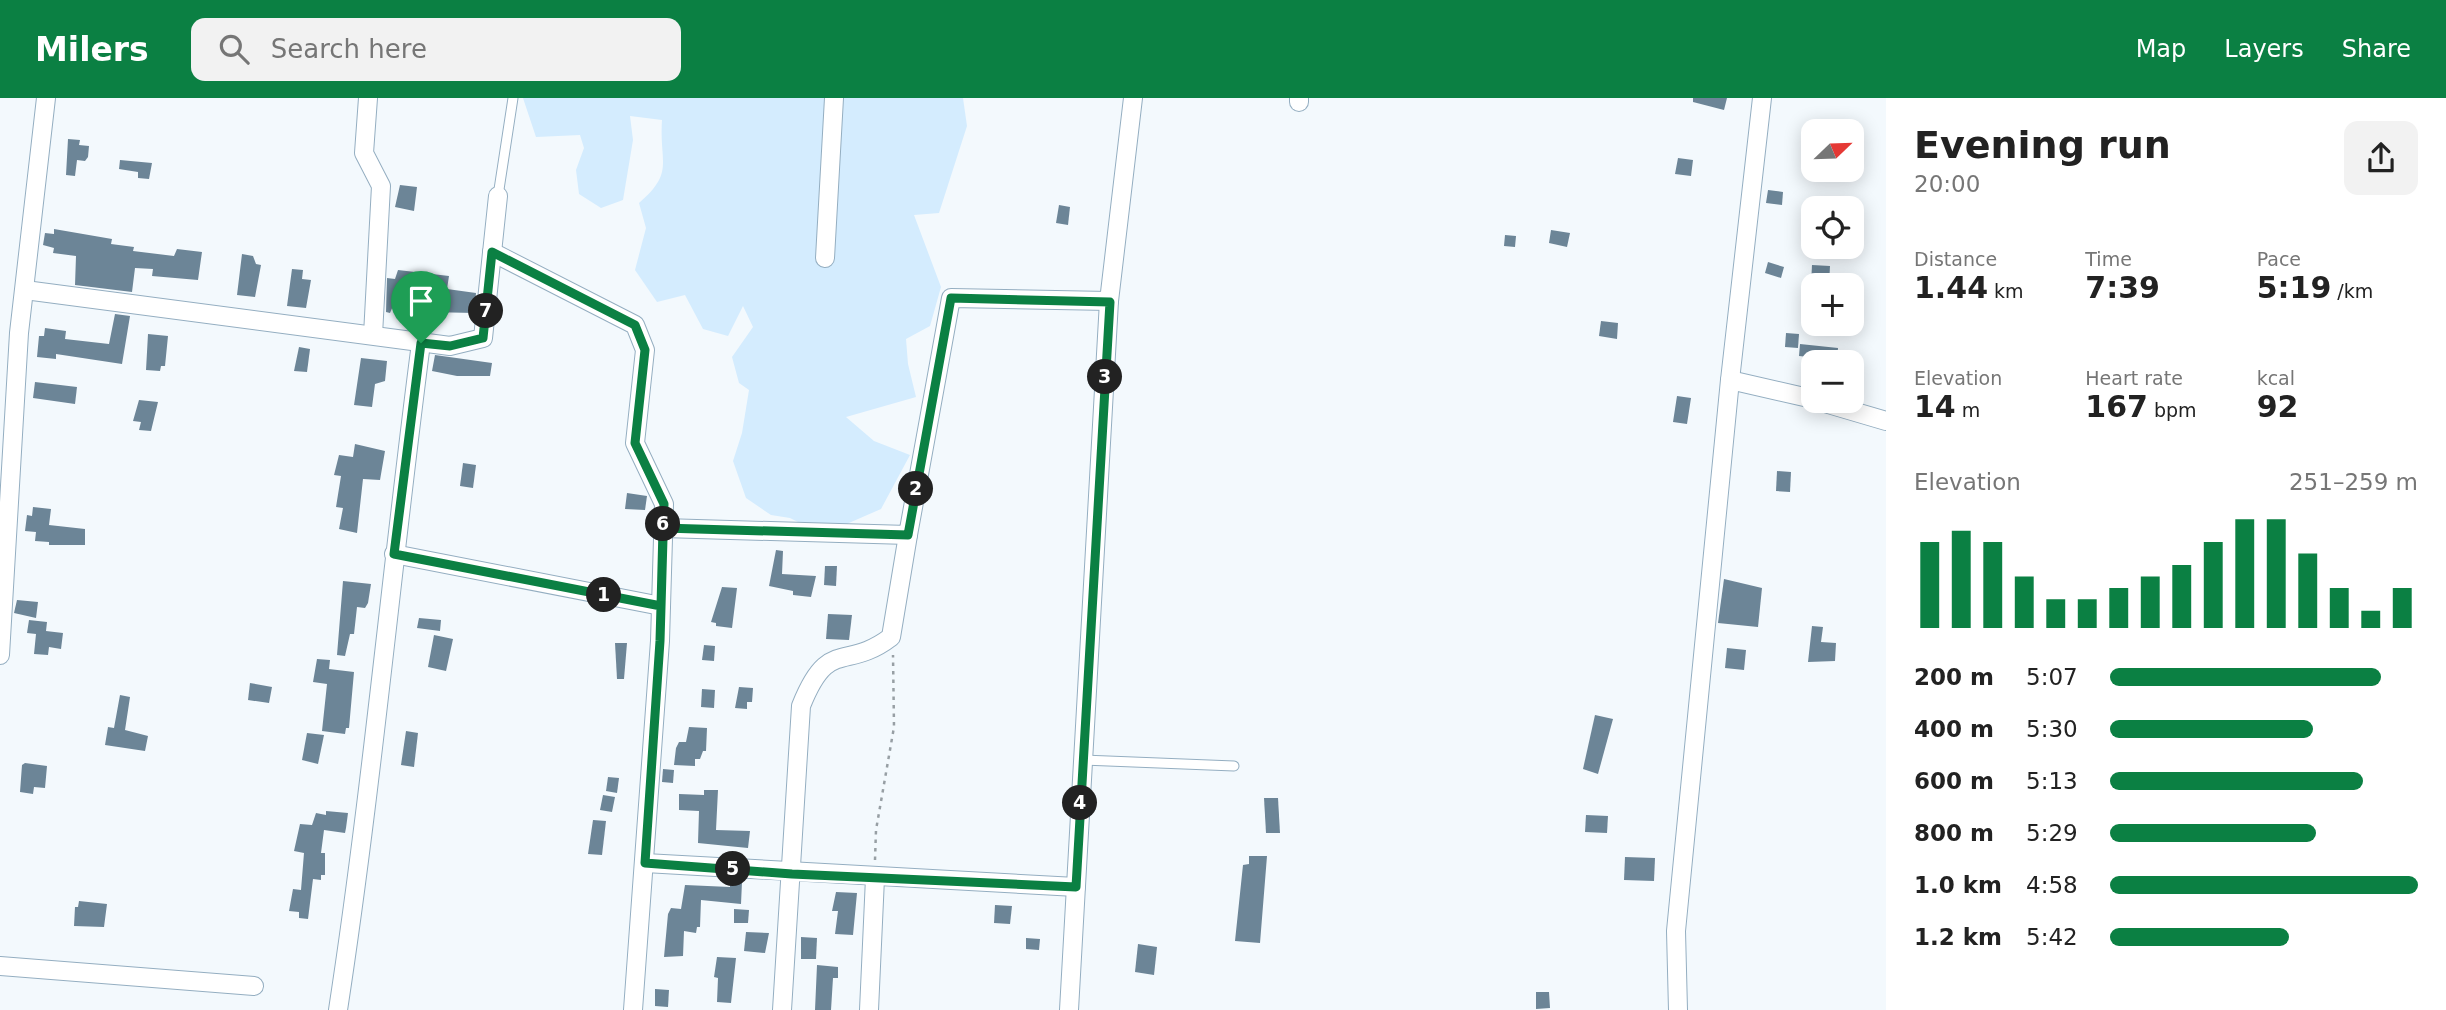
<!DOCTYPE html>
<html lang="en">
<head>
<meta charset="utf-8">
<style>
  body { margin:0; font-family:"DejaVu Sans",sans-serif; background:#f2f2f2; color:#222; height:100vh; display:flex; flex-direction:column; font-size:26px; white-space:nowrap }
  * { box-sizing:border-box; margin:0 }
  p { font-size:23px; color:#767676 }
  .icon { flex:none; width:38px; height:38px; fill:none; stroke:currentColor; stroke-width:2; stroke-linecap:round; stroke-linejoin:round }
  .map { position:relative; flex:1; overflow:hidden }
  .details { display:flex; flex-direction:column; background:#fff; width:560px }
  .details>* { flex:none }
  .needle { width:46px; rotate:67deg }
  .tools { position:absolute; left:1801px; top:21px; display:grid; gap:14px }
  .tools a { display:grid; place-items:center; width:63px; height:63px; border-radius:14px; background:#fff; box-shadow:0 4px 18px #0003; font-size:35px }
  .pin { position:absolute; display:grid; place-items:center; width:60px; height:60px; color:#fff; margin:-72px -30px; border-radius:50% 50% 50% 0; rotate:-45deg; box-shadow:0 0 7px #0007 }
  .pin .icon { rotate:45deg }
  .km { position:absolute; width:35px; height:35px; margin:-18px; border-radius:50%; background:#222; color:#fff; font-size:19px; line-height:35px; text-align:center }
  .round { display:grid; place-items:center; flex:none; width:74px; height:74px; border-radius:14px; background:#f2f2f2 }
  .summary { display:flex; align-items:center; justify-content:space-between; height:119px; padding:0 28px }
  h1 { font-size:38px; font-weight:800; line-height:52px }
  .figures { display:grid; grid-template-columns:repeat(3,1fr); gap:10px; height:119px; padding:7px 28px }
  .figures div { display:grid; align-content:center }
  .figures b { font-size:30px; font-weight:800 }
  .figures small { font-size:19px; font-weight:400 }
  .figures p { font-size:19px }
  .chart { height:196px; padding:14px 28px }
  .chart p { display:flex; justify-content:space-between }
  .chart svg { width:100%; height:126px; margin-top:7px; stroke:#0b8043; stroke-width:6 }
  ul { padding:0 28px; list-style:none; font-size:23px }
  li { display:grid; grid-template-columns:112px 84px 1fr; align-items:center; height:52px }
  li i { height:18px; border-radius:9px; background:#0b8043 }
  header { display:flex; align-items:center; gap:42px; box-sizing:border-box; height:98px; padding:0 35px; background:#0b8043; color:#fff }
  header strong { font-size:33px }
  nav { display:flex; gap:38px; margin-inline-start:auto; font-size:24px }
  .search { width:490px; height:63px; background:#f2f2f2; display:flex; align-items:center; gap:18px; box-sizing:border-box; padding:0 24px; border-radius:14px; color:#767676; font-size:26px }
  main { display:flex; flex:1; min-height:0 }
  .map>svg:first-child { display:block }
</style>
</head>
<body>
<header>
<strong>Milers</strong>
<div class="search"><svg class="icon" aria-label="search" viewBox="0 0 24 24"><circle cx="10" cy="10" r="6"/><path d="M15 15l6 6"/></svg>Search here</div>
<nav><a>Map</a><a>Layers</a><a>Share</a></nav>
</header>
<main>
<div class="map">
<svg width="1886" height="912" viewBox="0 0 1886 912">
  <rect width="100%" height="100%" fill="#f3f9fd"/>
  <path fill="#d4ecfe" d="M523,0H963L967,28L939,115L914,117L941,189L930,228L906,241L908,266L916,299L846,319L874,343L910,357L881,411L842,428L812,431L790,420L771,417L746,400L733,363L742,335L749,292L739,285L732,259L753,229L743,208L728,238L703,231L685,197L657,204L635,172L646,130L639,105C675,74 659,65 662,22L630,18L633,42L623,102L601,110L579,96L576,72L584,50L580,37L536,39Z"/>
  <g fill="#6c8597">
    <polygon points="1693,0 1727,0 1724,12 1693,4"/>
    <polygon points="68,41 80,42 79,47 89,48 88,59 85,63 77,62 75,78 66,77"/>
    <polygon points="1678,60 1693,62 1691,78 1675,76"/>
    <polygon points="120,62 152,65 149,81 138,80 138,74 119,71"/>
    <polygon points="400,87 417,89 414,113 395,109"/>
    <polygon points="1768,92 1783,94 1782,107 1766,105"/>
    <polygon points="1059,107 1070,109 1068,127 1056,125"/>
    <polygon points="54,131 112,141 111,146 134,149 133,153 174,158 177,151 202,154 198,182 152,178 153,171 135,170 132,194 75,187 76,158 53,155 54,150 43,147 45,135 54,136"/>
    <polygon points="1551,132 1570,135 1567,149 1549,145"/>
    <polygon points="1505,137 1516,138 1515,149 1504,148"/>
    <polygon points="242,156 253,158 256,166 261,167 255,199 237,197"/>
    <polygon points="1768,164 1784,169 1781,180 1765,175"/>
    <polygon points="1812,167 1830,168 1829,187 1811,187"/>
    <polygon points="292,171 303,172 302,181 311,182 306,210 287,208"/>
    <polygon points="398,172 449,178 447,191 476,195 474,215 429,214 429,211 393,208 390,215 386,214 387,180 395,181"/>
    <polygon points="115,216 130,218 122,266 56,256 56,261 37,259 39,238 44,238 45,230 66,233 65,241 109,246"/>
    <polygon points="1601,223 1618,225 1617,241 1599,238"/>
    <polygon points="1786,235 1799,236 1798,250 1785,249"/>
    <polygon points="148,236 168,238 165,268 161,268 160,273 146,272"/>
    <polygon points="1800,246 1838,250 1837,262 1799,258"/>
    <polygon points="299,249 310,251 307,274 294,273"/>
    <polygon points="435,257 492,265 490,278 457,278 432,273"/>
    <polygon points="361,260 387,263 385,283 375,286 372,309 354,307"/>
    <polygon points="35,284 77,289 75,306 33,300"/>
    <polygon points="1677,298 1691,300 1687,326 1673,324"/>
    <polygon points="139,302 158,304 151,333 139,332 141,324 133,323"/>
    <polygon points="355,346 385,353 380,382 363,381 357,435 339,431 343,410 336,409 341,378 334,377 339,357 353,359"/>
    <polygon points="463,365 476,367 473,390 460,388"/>
    <polygon points="1777,373 1791,374 1790,394 1776,393"/>
    <polygon points="627,395 647,398 645,412 625,411"/>
    <polygon points="33,409 51,411 49,427 85,431 85,447 49,447 49,444 35,443 36,434 25,433 27,417 32,418"/>
    <polygon points="776,452 783,453 782,476 816,478 811,499 793,497 793,493 769,488"/>
    <polygon points="825,468 837,468 836,488 824,487"/>
    <polygon points="1724,481 1762,490 1758,529 1718,525"/>
    <polygon points="343,483 371,486 368,505 365,510 357,509 354,536 350,536 345,558 337,557"/>
    <polygon points="722,489 737,490 732,530 716,528 716,525 711,524"/>
    <polygon points="17,502 38,504 36,520 14,515"/>
    <polygon points="828,516 852,517 849,542 826,541"/>
    <polygon points="419,520 441,522 440,533 417,530"/>
    <polygon points="29,522 47,524 46,533 63,535 61,551 49,549 48,557 34,556 36,536 27,535"/>
    <polygon points="1812,528 1823,529 1821,544 1836,545 1835,563 1808,564"/>
    <polygon points="434,537 453,541 446,573 428,569"/>
    <polygon points="615,545 627,545 624,581 617,581"/>
    <polygon points="704,547 715,548 714,563 702,562"/>
    <polygon points="1727,550 1746,552 1744,572 1725,570"/>
    <polygon points="317,561 330,562 329,571 354,574 349,630 346,630 345,636 322,633 327,586 313,584"/>
    <polygon points="250,585 272,589 269,605 248,602"/>
    <polygon points="739,589 753,590 752,604 747,604 747,611 735,610"/>
    <polygon points="702,591 715,592 714,610 701,609"/>
    <polygon points="120,597 130,599 125,632 148,638 145,653 105,647 108,629 114,630"/>
    <polygon points="1595,617 1613,621 1598,676 1583,671"/>
    <polygon points="689,629 707,630 706,653 703,653 700,661 695,661 695,668 674,667 676,650 679,644 686,644"/>
    <polygon points="406,633 418,635 414,669 401,667"/>
    <polygon points="307,635 324,637 318,666 302,662"/>
    <polygon points="25,665 47,668 45,690 34,689 33,696 20,694 22,667"/>
    <polygon points="663,671 674,672 673,685 662,684"/>
    <polygon points="608,679 619,680 617,695 606,693"/>
    <polygon points="704,692 718,692 716,732 750,733 748,750 698,745 699,713 679,712 679,696 704,697"/>
    <polygon points="603,697 615,699 612,714 600,712"/>
    <polygon points="1264,700 1278,700 1280,735 1266,735"/>
    <polygon points="326,713 348,715 346,730 345,735 324,732 321,755 325,755 325,777 321,777 321,782 313,781 308,821 299,820 299,814 289,813 293,791 301,792 304,755 294,753 300,726 312,727 316,715 326,717"/>
    <polygon points="1586,717 1608,718 1607,735 1585,734"/>
    <polygon points="593,722 606,723 602,757 588,756"/>
    <polygon points="1249,758 1267,758 1260,845 1235,843 1243,767 1249,766"/>
    <polygon points="1625,759 1655,760 1654,783 1624,782"/>
    <polygon points="730,783 742,784 741,806 701,802 700,829 697,829 696,835 684,833 683,858 664,859 668,816 671,810 681,811 685,787 730,789"/>
    <polygon points="836,794 857,795 853,837 835,836 838,813 832,813"/>
    <polygon points="79,803 107,806 104,829 74,828 75,809 78,809"/>
    <polygon points="995,807 1012,808 1010,826 994,825"/>
    <polygon points="734,811 749,812 748,825 734,825"/>
    <polygon points="746,834 769,835 765,855 744,853"/>
    <polygon points="801,839 817,840 816,861 801,861"/>
    <polygon points="1026,840 1040,841 1039,852 1026,851"/>
    <polygon points="1138,846 1157,849 1154,877 1135,874"/>
    <polygon points="717,859 736,860 731,905 717,904 718,880 714,879"/>
    <polygon points="817,867 838,869 838,880 833,880 831,912 815,912"/>
    <polygon points="655,891 669,892 668,909 655,908"/>
    <polygon points="1536,894 1549,894 1550,910 1536,911"/>
  </g>
  <g fill="none" stroke-linecap="round" stroke-linejoin="round">
    <g stroke="#94aec1" stroke-width="11">
      <g id="service">
        <polyline points="498,98 513,0"/>
        <polyline points="1083,662 1234,668"/>
      </g>
    </g>
    <g stroke="#94aec1" stroke-width="20">
      <g id="minor">
        <polyline points="368,0 364,55 381,88 373,237"/>
        <polyline points="1299,4 1299,0"/>
        <polyline points="492,154 635,227 645,252 635,345 664,406 660,543 633,912"/>
        <polyline points="825,160 834,0"/>
        <polyline points="25,192 450,248 483,240 498,98"/>
        <polyline points="1730,282 1813,301"/>
        <polyline points="1818,303 1886,323"/>
        <polyline points="663,430 908,437 951,200 1109,203"/>
        <polyline points="394,456 661,508"/>
        <polyline points="0,557 19,235 46,0"/>
        <polyline points="645,765 1076,789"/>
        <polyline points="0,868 254,888"/>
        <path d="M338,912C372,690 392,467 421,245"/>
        <path d="M782,912L801,608C829,538 845,574 891,539L908,437"/>
        <polyline points="869,912 875,780"/>
        <polyline points="1069,912 1109,203 1133,0"/>
        <polyline points="1678,912 1676,833 1730,282 1762,0"/>
      </g>
    </g>
    <polyline stroke="#979fa4" stroke-width="2.5" stroke-dasharray="3.5 5" stroke-linecap="butt" points="875,762 876,732 894,629 893,557"/>
    <use href="#service" stroke="#fff" stroke-width="9"/>
    <use href="#minor" stroke="#fff" stroke-width="18"/>
  </g>
  <g fill="none" stroke-linecap="round" stroke-linejoin="round">
    <g stroke="#fff" stroke-width="14">
      <polyline id="route" points="421,245 394,456 661,508 663,430 908,437 951,200 1110,204 1076,789 792,776 645,765 660,543 664,406 635,345 645,252 635,227 492,154 483,240 450,248 421,245"/>
    </g>
    <use href="#route" stroke="#0b8043" stroke-width="9"/>
  </g>
</svg>
<div class="tools">
<a><svg class="needle" viewBox="-14 -14 28 28"><path d="M0-13l5 13h-10z" fill="#e53935"/><path d="M0 13l5-13h-10z" fill="#767676"/></svg></a>
<a><svg class="icon" aria-label="locate" viewBox="0 0 24 24"><circle cx="12" cy="12" r="6"/><path d="M12 2v4M12 18v4M2 12h4M18 12h4"/></svg></a>
<a>+</a>
<a>−</a>
</div>
<div class="pin" style="left:421px;top:245px;background:#1e9e55"><svg class="icon" aria-label="arrive" viewBox="0 0 24 24"><path d="M6 21V4h12l-3 4 3 4H6"/></svg></div>
<b class="km" style="left:604px;top:497px">1</b>
<b class="km" style="left:916px;top:391px">2</b>
<b class="km" style="left:1105px;top:279px">3</b>
<b class="km" style="left:1080px;top:705px">4</b>
<b class="km" style="left:733px;top:771px">5</b>
<b class="km" style="left:663px;top:426px">6</b>
<b class="km" style="left:486px;top:213px">7</b>
</div>
<section class="details">
<div class="summary"><div><h1>Evening run</h1><p>20:00</p></div><a class="round"><svg class="icon" aria-label="share" viewBox="0 0 24 24"><path d="M12 15V3M7 8l5-5 5 5M5 13v7h14v-7"/></svg></a></div>
<div class="figures">
<div><p>Distance</p><b>1.44<small> km</small></b></div>
<div><p>Time</p><b>7:39</b></div>
<div><p>Pace</p><b>5:19<small> /km</small></b></div>
</div>
<div class="figures">
<div><p>Elevation</p><b>14<small> m</small></b></div>
<div><p>Heart rate</p><b>167<small> bpm</small></b></div>
<div><p>kcal</p><b>92</b></div>
</div>
<div class="chart"><p><span>Elevation</span>251–259 m</p>
<svg viewBox="0 0 160 44" preserveAspectRatio="none"><path d="M5 44V14M15 44V10M25 44V14M35 44V26M45 44V34M55 44V34M65 44V30M75 44V26M85 44V22M95 44V14M105 44V6M115 44V6M125 44V18M135 44V30M145 44V38M155 44V30"/></svg>
</div>
<ul>
<li><b>200 m</b>5:07<i style="width:88%"></i></li>
<li><b>400 m</b>5:30<i style="width:66%"></i></li>
<li><b>600 m</b>5:13<i style="width:82%"></i></li>
<li><b>800 m</b>5:29<i style="width:67%"></i></li>
<li><b>1.0 km</b>4:58<i style="width:100%"></i></li>
<li><b>1.2 km</b>5:42<i style="width:58%"></i></li>
</ul>
</section>
</main>
</body>
</html>
